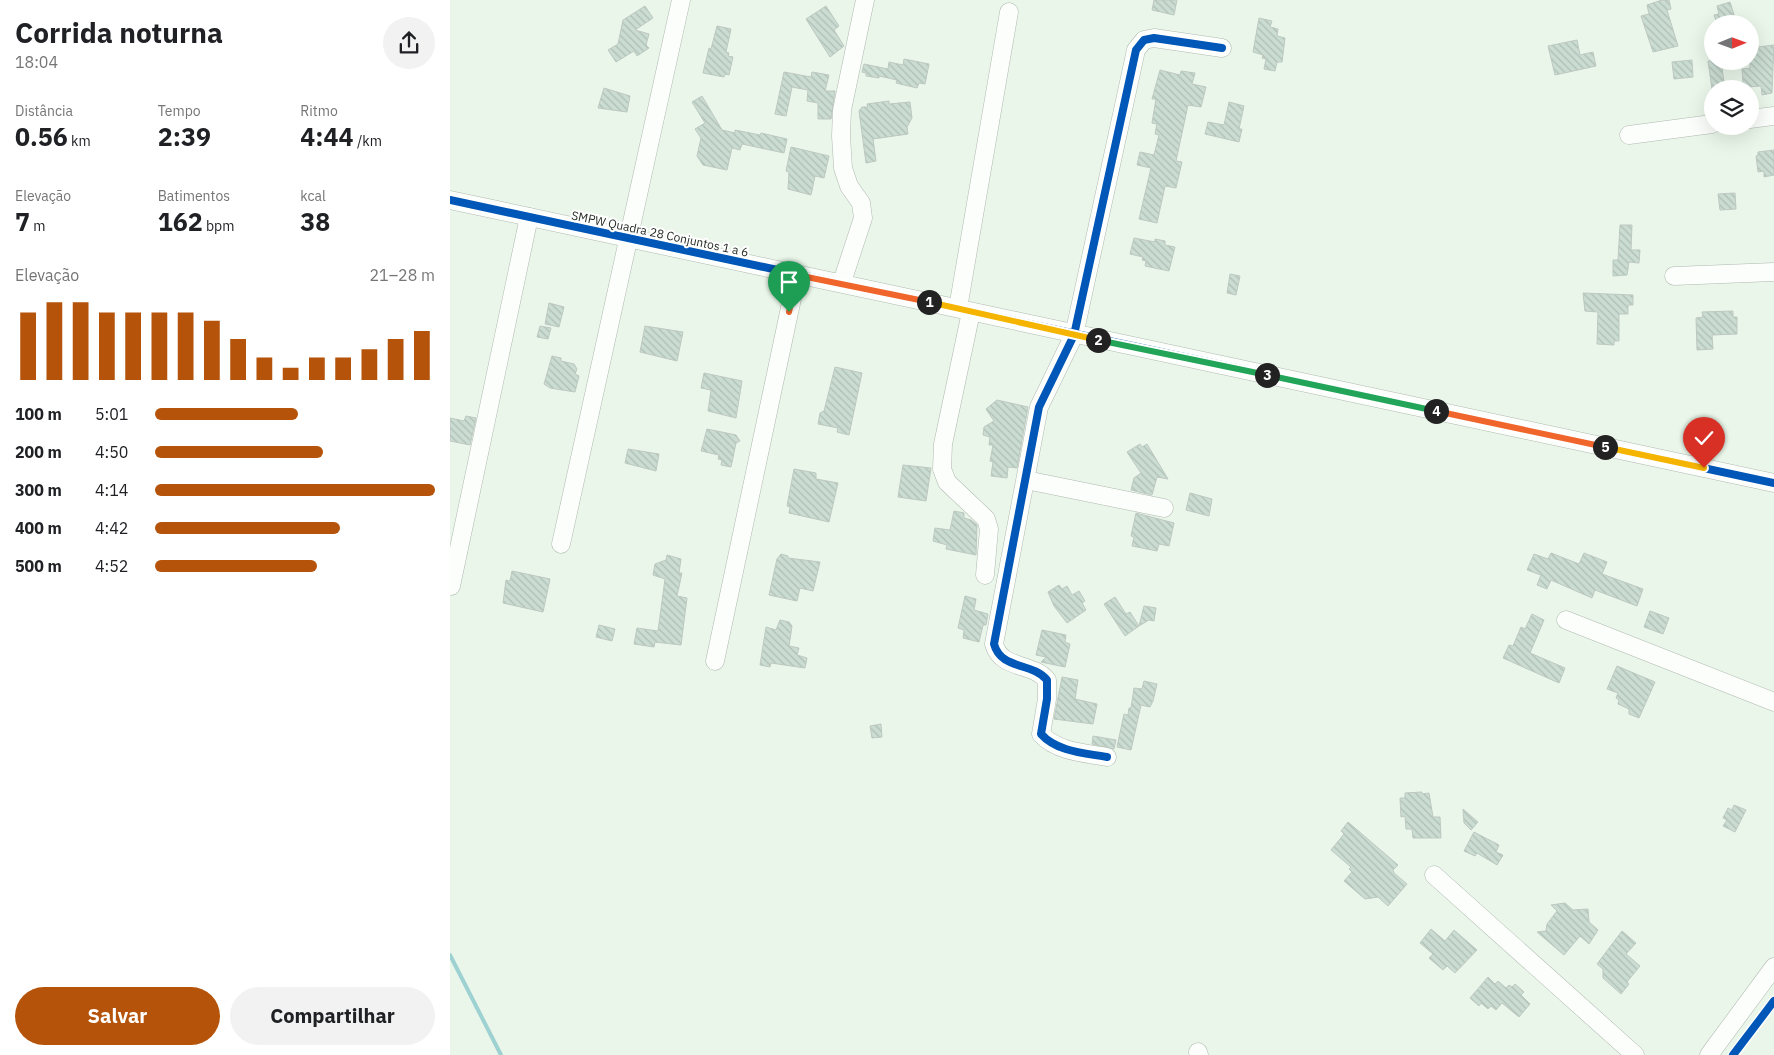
<!DOCTYPE html>
<html lang="pt">
<head>
<meta charset="utf-8">
<style>
  body { margin:0; font-family:"IBM Plex Sans",sans-serif; background:#f2f2f2; color:#202124; height:100vh; display:flex; flex-direction:column; font-size:19px; white-space:nowrap }
  * { box-sizing:border-box; margin:0 }
  p { font-size:16px; color:#757577 }
  .icon { flex:none; width:28px; height:28px; fill:none; stroke:currentColor; stroke-width:2; stroke-linecap:round; stroke-linejoin:round }
  .map { position:relative; flex:1; overflow:hidden }
  .details { display:flex; flex-direction:column; background:#fff; width:450px }
  .details>* { flex:none }
  .needle { width:32px; rotate:89deg }
  .tools { position:absolute; left:1254px; top:15px; display:grid; gap:10px }
  .tools a { display:grid; place-items:center; width:55px; height:55px; border-radius:50%; background:#fff; box-shadow:0 5px 20px #0002; font-size:25px }
  .pin { position:absolute; display:grid; place-items:center; width:42px; height:42px; color:#fff; margin:-51px -21px; border-radius:50% 50% 50% 0; rotate:-45deg; box-shadow:0 0 5px #0007 }
  .pin .icon { rotate:45deg }
  .km { position:absolute; width:25px; height:25px; margin:-12px; border-radius:50%; background:#222; color:#fff; font-size:14px; line-height:25px; text-align:center }
  .round { display:grid; place-items:center; flex:none; width:52px; height:52px; border-radius:26px; background:#f2f2f2 }
  .headline { display:flex; align-items:center; justify-content:space-between; height:85px; padding:0 15px }
  h1 { font-size:28px; font-weight:700; line-height:38px }
  .metrics { display:grid; grid-template-columns:repeat(3,1fr); gap:8px; height:85px; padding:5px 15px }
  .metrics div { display:grid; align-content:center }
  .metrics b { font-size:25px; font-weight:700 }
  .metrics small { font-size:14px; font-weight:400 }
  .metrics p { font-size:14px }
  .chart { height:140px; padding:10px 15px }
  .chart p { display:flex; justify-content:space-between }
  .chart svg { width:100%; height:90px; margin-top:5px; stroke:#b45309; stroke-width:6 }
  .button { display:flex; gap:10px; margin-top:auto; padding:10px 15px }
  .button a { flex:1; height:58px; border-radius:30px; background:#b45309; color:#fff; font-size:20px; font-weight:700; line-height:58px; text-align:center }
  .button a+a { background:#f2f2f2; color:#202124 }
  ul { padding:0 15px; list-style:none; font-size:16px }
  li { display:grid; grid-template-columns:80px 60px 1fr; align-items:center; height:38px }
  li i { height:12px; border-radius:6px; background:#b45309 }
  main { display:flex; flex:1; min-height:0 }
  .map>svg:first-child { display:block }
</style>
</head>
<body>
<main>
<section class="details">
<div class="headline"><div><h1>Corrida noturna</h1><p>18:04</p></div><a class="round"><svg class="icon" aria-label="share" viewBox="0 0 24 24"><path d="M12 15V3M7 8l5-5 5 5M5 13v7h14v-7"/></svg></a></div>
<div class="metrics">
<div><p>Distância</p><b>0.56<small> km</small></b></div>
<div><p>Tempo</p><b>2:39</b></div>
<div><p>Ritmo</p><b>4:44<small> /km</small></b></div>
</div>
<div class="metrics">
<div><p>Elevação</p><b>7<small> m</small></b></div>
<div><p>Batimentos</p><b>162<small> bpm</small></b></div>
<div><p>kcal</p><b>38</b></div>
</div>
<div class="chart"><p><span>Elevação</span>21–28 m</p>
<svg viewBox="0 0 160 44" preserveAspectRatio="none"><path d="M5 44V11M15 44V6M25 44V6M35 44V11M45 44V11M55 44V11M65 44V11M75 44V15M85 44V24M95 44V33M105 44V38M115 44V33M125 44V33M135 44V29M145 44V24M155 44V20"/></svg>
</div>
<ul>
<li><b>100 m</b>5:01<i style="width:51%"></i></li>
<li><b>200 m</b>4:50<i style="width:60%"></i></li>
<li><b>300 m</b>4:14<i style="width:100%"></i></li>
<li><b>400 m</b>4:42<i style="width:66%"></i></li>
<li><b>500 m</b>4:52<i style="width:58%"></i></li>
</ul>
<div class="button"><a>Salvar</a><a>Compartilhar</a></div>
</section>
<div class="map">
<svg width="1324" height="1055" viewBox="0 0 1324 1055">
  <defs>
    <pattern id="building-back-hatch" width="6" height="6" patternUnits="userSpaceOnUse" patternTransform="scale(1.25)"><rect width="6" height="6" fill="#cbddd3"/><path d="M-1 5l2 2M0 0l6 6M5-1l2 2" fill="none" stroke="#aebeb5"/></pattern>
  </defs>
  <rect width="100%" height="100%" fill="#eaf6ea"/>
  <g fill="none" stroke-linecap="round" stroke-linejoin="round">
    <polyline stroke="#9ed1d2" stroke-width="4" points="0,955 51,1055"/>
  </g>
  <g fill="url(#building-back-hatch)" stroke="#bdc8c1">
    <polygon points="704,0 727,0 724,15 702,10"/>
    <polygon points="1212,0 1219,0 1221,9 1217,10 1228,46 1203,52 1191,16 1199,14 1197,5"/>
    <polygon points="1280,2 1287,24 1267,24 1264,15 1269,14 1267,6"/>
    <polygon points="195,6 203,18 185,30 199,34 196,45 199,48 187,56 184,51 166,62 158,50 168,44 173,20"/>
    <polygon points="376,6 389,26 384,30 394,46 380,57 356,19"/>
    <polygon points="809,18 822,21 820,27 828,29 827,36 835,38 832,62 827,62 825,71 814,69 816,59 812,58 813,55 803,52"/>
    <polygon points="267,26 281,29 276,52 279,53 278,56 283,57 279,75 275,74 274,77 253,73 259,48 261,49"/>
    <polygon points="1127,40 1130,55 1143,52 1146,66 1105,75 1098,46"/>
    <polygon points="1324,45 1322,93 1312,95 1311,86 1298,87 1293,84 1292,69 1300,68 1300,48"/>
    <polygon points="454,59 479,64 475,84 469,83 467,88 446,83 447,80 429,76 429,78 416,76 416,73 412,72 414,64 438,69 439,62 453,65"/>
    <polygon points="1242,60 1243,77 1224,79 1222,62"/>
    <polygon points="1258,61 1271,61 1275,89 1262,89"/>
    <polygon points="710,70 730,75 731,71 745,73 742,84 756,87 751,107 738,105 726,161 732,162 726,188 715,186 707,223 689,219 701,168 687,165 690,152 704,155 709,135 705,134 707,124 702,123 706,99 702,99"/>
    <polygon points="334,72 361,77 362,72 379,75 375,91 385,91 381,119 368,119 368,103 357,101 358,90 342,87 336,116 325,114"/>
    <polygon points="154,88 180,96 177,112 148,108"/>
    <polygon points="252,96 272,130 285,133 285,130 310,135 311,133 337,139 334,153 292,144 290,150 282,148 277,170 253,165 247,156 251,138 245,129 255,123 242,102"/>
    <polygon points="439,101 439,104 460,102 462,118 457,127 458,134 423,139 426,161 416,163 409,111 412,107 418,107 417,104"/>
    <polygon points="779,102 794,106 789,129 792,129 789,142 755,134 758,122 774,125"/>
    <polygon points="341,147 379,156 374,178 365,176 361,195 338,189 339,172 336,171"/>
    <polygon points="1324,150 1324,175 1314,177 1314,171 1308,172 1306,156 1308,155 1308,152"/>
    <polygon points="1285,193 1286,209 1270,210 1268,194"/>
    <polygon points="1170,225 1182,225 1181,250 1190,250 1189,263 1179,262 1177,275 1163,276 1163,260 1168,260"/>
    <polygon points="684,238 705,242 705,239 715,241 715,245 725,247 719,271 695,266 696,261 692,260 693,257 680,254"/>
    <polygon points="780,274 790,276 786,295 777,293"/>
    <polygon points="1133,293 1183,295 1183,305 1178,305 1178,314 1169,314 1169,341 1164,341 1164,345 1147,344 1148,312 1135,311"/>
    <polygon points="99,303 114,307 109,327 95,324"/>
    <polygon points="1283,311 1283,317 1287,317 1287,334 1262,335 1263,349 1247,350 1246,318 1253,317 1252,312"/>
    <polygon points="90,326 101,328 98,339 87,337"/>
    <polygon points="195,326 233,332 227,361 190,352"/>
    <polygon points="102,356 111,358 111,361 124,364 127,369 125,374 129,376 125,392 100,388 94,384"/>
    <polygon points="385,367 412,373 399,435 387,432 388,428 368,424 370,413 374,411"/>
    <polygon points="254,373 292,381 286,418 258,411 261,390 251,388"/>
    <polygon points="547,400 578,407 567,468 558,467 557,478 541,476 543,462 540,461 543,445 539,445 540,437 533,435 534,427 544,421 536,409"/>
    <polygon points="16,416 26,418 20,445 0,441 0,418 14,421"/>
    <polygon points="257,429 286,435 290,441 286,443 281,467 271,465 272,460 268,459 269,455 251,451"/>
    <polygon points="690,444 692,447 697,444 718,479 707,477 702,495 681,490 684,478 691,473 677,452"/>
    <polygon points="178,449 209,454 206,471 175,463"/>
    <polygon points="453,465 481,468 476,501 448,497"/>
    <polygon points="344,469 366,473 366,479 388,483 379,522 339,513 340,507 337,506"/>
    <polygon points="740,493 762,499 759,516 736,510"/>
    <polygon points="504,511 514,513 514,518 521,520 527,525 526,555 496,549 497,545 483,541 485,528 500,530"/>
    <polygon points="686,513 724,523 719,546 709,544 707,551 682,546 684,537 681,536"/>
    <polygon points="1101,553 1129,564 1134,553 1157,562 1152,574 1193,589 1187,606 1145,590 1142,598 1101,580 1097,589 1087,585 1091,575 1077,570 1084,554 1098,559"/>
    <polygon points="331,554 338,556 338,558 370,562 363,591 350,588 347,601 319,595 327,559"/>
    <polygon points="217,555 231,559 229,573 232,573 227,596 237,598 231,645 205,642 204,647 184,644 187,628 208,631 215,579 203,575 205,564 216,560"/>
    <polygon points="62,571 100,579 93,612 53,603 56,580 60,581"/>
    <polygon points="609,585 612,589 617,586 622,595 629,591 635,601 632,603 636,610 617,623 604,606 598,592"/>
    <polygon points="515,596 526,599 524,610 538,614 536,625 533,625 529,642 513,638 514,630 508,628"/>
    <polygon points="665,597 676,614 680,612 689,626 694,606 706,608 704,621 699,620 689,626 675,636 654,604"/>
    <polygon points="1200,611 1219,618 1213,634 1194,627"/>
    <polygon points="1082,614 1094,620 1080,653 1115,668 1109,683 1053,658 1059,645 1063,646 1071,627 1075,629"/>
    <polygon points="330,620 339,622 342,626 339,646 349,648 347,655 357,658 355,668 321,663 320,667 310,665 316,627 326,630"/>
    <polygon points="149,625 165,629 162,641 146,637"/>
    <polygon points="592,630 616,635 615,642 620,644 615,667 591,662 596,657 586,655"/>
    <polygon points="1167,666 1205,682 1189,718 1179,714 1179,709 1168,704 1169,700 1166,698 1168,693 1157,689"/>
    <polygon points="612,677 628,680 625,699 647,704 643,724 604,719"/>
    <polygon points="694,681 707,684 703,701 700,707 691,705 681,750 667,747 674,714 678,715 679,708 681,708 684,688 692,689"/>
    <polygon points="431,724 432,737 422,738 420,726"/>
    <polygon points="643,736 666,740 664,749 642,744"/>
    <polygon points="972,792 972,794 979,793 983,817 990,817 991,838 963,838 962,829 956,829 955,816 951,817 950,798 955,798 955,793"/>
    <polygon points="1284,805 1296,810 1285,832 1273,826 1277,820 1273,818 1278,808 1282,810"/>
    <polygon points="1013,809 1028,822 1021,830 1014,823"/>
    <polygon points="898,822 948,865 943,870 944,873 957,884 938,906 928,897 915,899 894,881 902,872 899,869 901,867 881,850 894,834 891,831"/>
    <polygon points="1024,832 1049,845 1046,852 1053,855 1047,865 1027,853 1025,856 1014,851"/>
    <polygon points="1115,903 1123,910 1138,909 1139,922 1148,930 1139,944 1130,936 1114,955 1087,932 1096,931 1097,924 1107,911 1101,905"/>
    <polygon points="981,929 995,941 1004,930 1027,950 1005,973 997,966 993,970 979,958 983,954 970,943"/>
    <polygon points="1172,931 1186,943 1176,954 1190,966 1177,982 1179,984 1171,994 1153,978 1153,969 1147,964"/>
    <polygon points="1038,977 1045,984 1048,981 1056,988 1059,985 1062,987 1065,984 1074,992 1071,995 1080,1004 1069,1017 1052,1003 1046,1010 1041,1006 1038,1009 1031,1003 1029,1006 1020,998"/>
  </g>
  <g fill="none" stroke-linecap="round" stroke-linejoin="round">
    <g stroke="#b0b9b0" stroke-width="19">
      <g id="minor">
        <polyline points="1300,119 1324,116"/>
        <polyline points="1179,135 1262,124"/>
        <polyline points="0,200 1324,483"/>
        <polyline points="1224,276 1324,272"/>
        <polyline points="392,282 413,218 411,203 399,186 393,168 391,136 392,110 415,0"/>
        <polyline points="508,308 559,12"/>
        <polyline points="521,312 493,444 492,469 497,482 536,519 539,529 535,575"/>
        <polyline points="576,480 714,508"/>
        <polyline points="111,544 231,0"/>
        <polyline points="1,586 79,217"/>
        <polyline points="1116,620 1324,702"/>
        <polyline points="265,661 347,275"/>
        <path d="M657,757C635,753 607,752 591,734L597,699V680C582,662 551,670 544,644L589,407L624,335L686,50L694,40L704,38L772,48"/>
        <polyline points="984,875 1185,1055"/>
        <polyline points="748,1052 749,1055"/>
        <polyline points="1259,1055 1324,967"/>
      </g>
    </g>
    <use href="#minor" stroke="#fcfefc" stroke-width="18"/>
    <g stroke="#fff" stroke-width="11">
      <g id="cycleway">
        <polyline points="0,200 1324,483"/>
        <path d="M657,757C635,753 607,752 591,734L597,699V680C582,662 551,670 544,644L589,407L624,335L686,50L694,40L704,38L772,48"/>
        <polyline points="1283,1055 1324,1001"/>
      </g>
    </g>
    <use href="#cycleway" stroke="#0057b8" stroke-width="8"/>
  </g>
  <g fill="none" stroke-linecap="round" stroke-linejoin="round">
    <g stroke="#fff" stroke-width="10">
      <polyline id="split-1" points="339,312 347,275 479,302"/>
    </g>
    <g stroke="#fff" stroke-width="10">
      <polyline id="split-2" points="479,302 648,340"/>
    </g>
    <g stroke="#fff" stroke-width="10">
      <polyline id="split-3" points="648,340 817,375"/>
    </g>
    <g stroke="#fff" stroke-width="10">
      <polyline id="split-4" points="817,375 986,411"/>
    </g>
    <g stroke="#fff" stroke-width="10">
      <polyline id="split-5" points="986,411 1155,447"/>
    </g>
    <g stroke="#fff" stroke-width="10">
      <polyline id="split-6" points="1155,447 1254,468"/>
    </g>
    <use href="#split-1" stroke="#f0652b" stroke-width="6"/>
    <use href="#split-2" stroke="#f5b400" stroke-width="6"/>
    <use href="#split-3" stroke="#22a559" stroke-width="6"/>
    <use href="#split-4" stroke="#22a559" stroke-width="6"/>
    <use href="#split-5" stroke="#f0652b" stroke-width="6"/>
    <use href="#split-6" stroke="#f5b400" stroke-width="6"/>
  </g>
  <g text-anchor="middle" stroke-width="4" stroke-linejoin="round" paint-order="stroke">
    <g font-size="12" fill="#1f261f" stroke="#fff">
      <text transform="translate(210 234) rotate(12)" y="4">SMPW Quadra 28 Conjuntos 1 a 6</text>
    </g>
  </g>
</svg>
<div class="tools">
<a><svg class="needle" viewBox="-14 -14 28 28"><path d="M0-13l5 13h-10z" fill="#e53935"/><path d="M0 13l5-13h-10z" fill="#757577"/></svg></a>
<a><svg class="icon" aria-label="layers" viewBox="0 0 24 24"><path d="M12 4l9 5-9 5-9-5zM3 14l9 5 9-5"/></svg></a>
</div>
<div class="pin" style="left:339px;top:312px;background:#1e9e55"><svg class="icon" aria-label="arrive" viewBox="0 0 24 24"><path d="M6 21V4h12l-3 4 3 4H6"/></svg></div>
<div class="pin" style="left:1254px;top:468px;background:#d93025"><svg class="icon" aria-label="check" viewBox="0 0 24 24"><path d="M5 12l5 5 9-10"/></svg></div>
<b class="km" style="left:479px;top:302px">1</b>
<b class="km" style="left:648px;top:340px">2</b>
<b class="km" style="left:817px;top:375px">3</b>
<b class="km" style="left:986px;top:411px">4</b>
<b class="km" style="left:1155px;top:447px">5</b>
</div>
</main>
</body>
</html>
